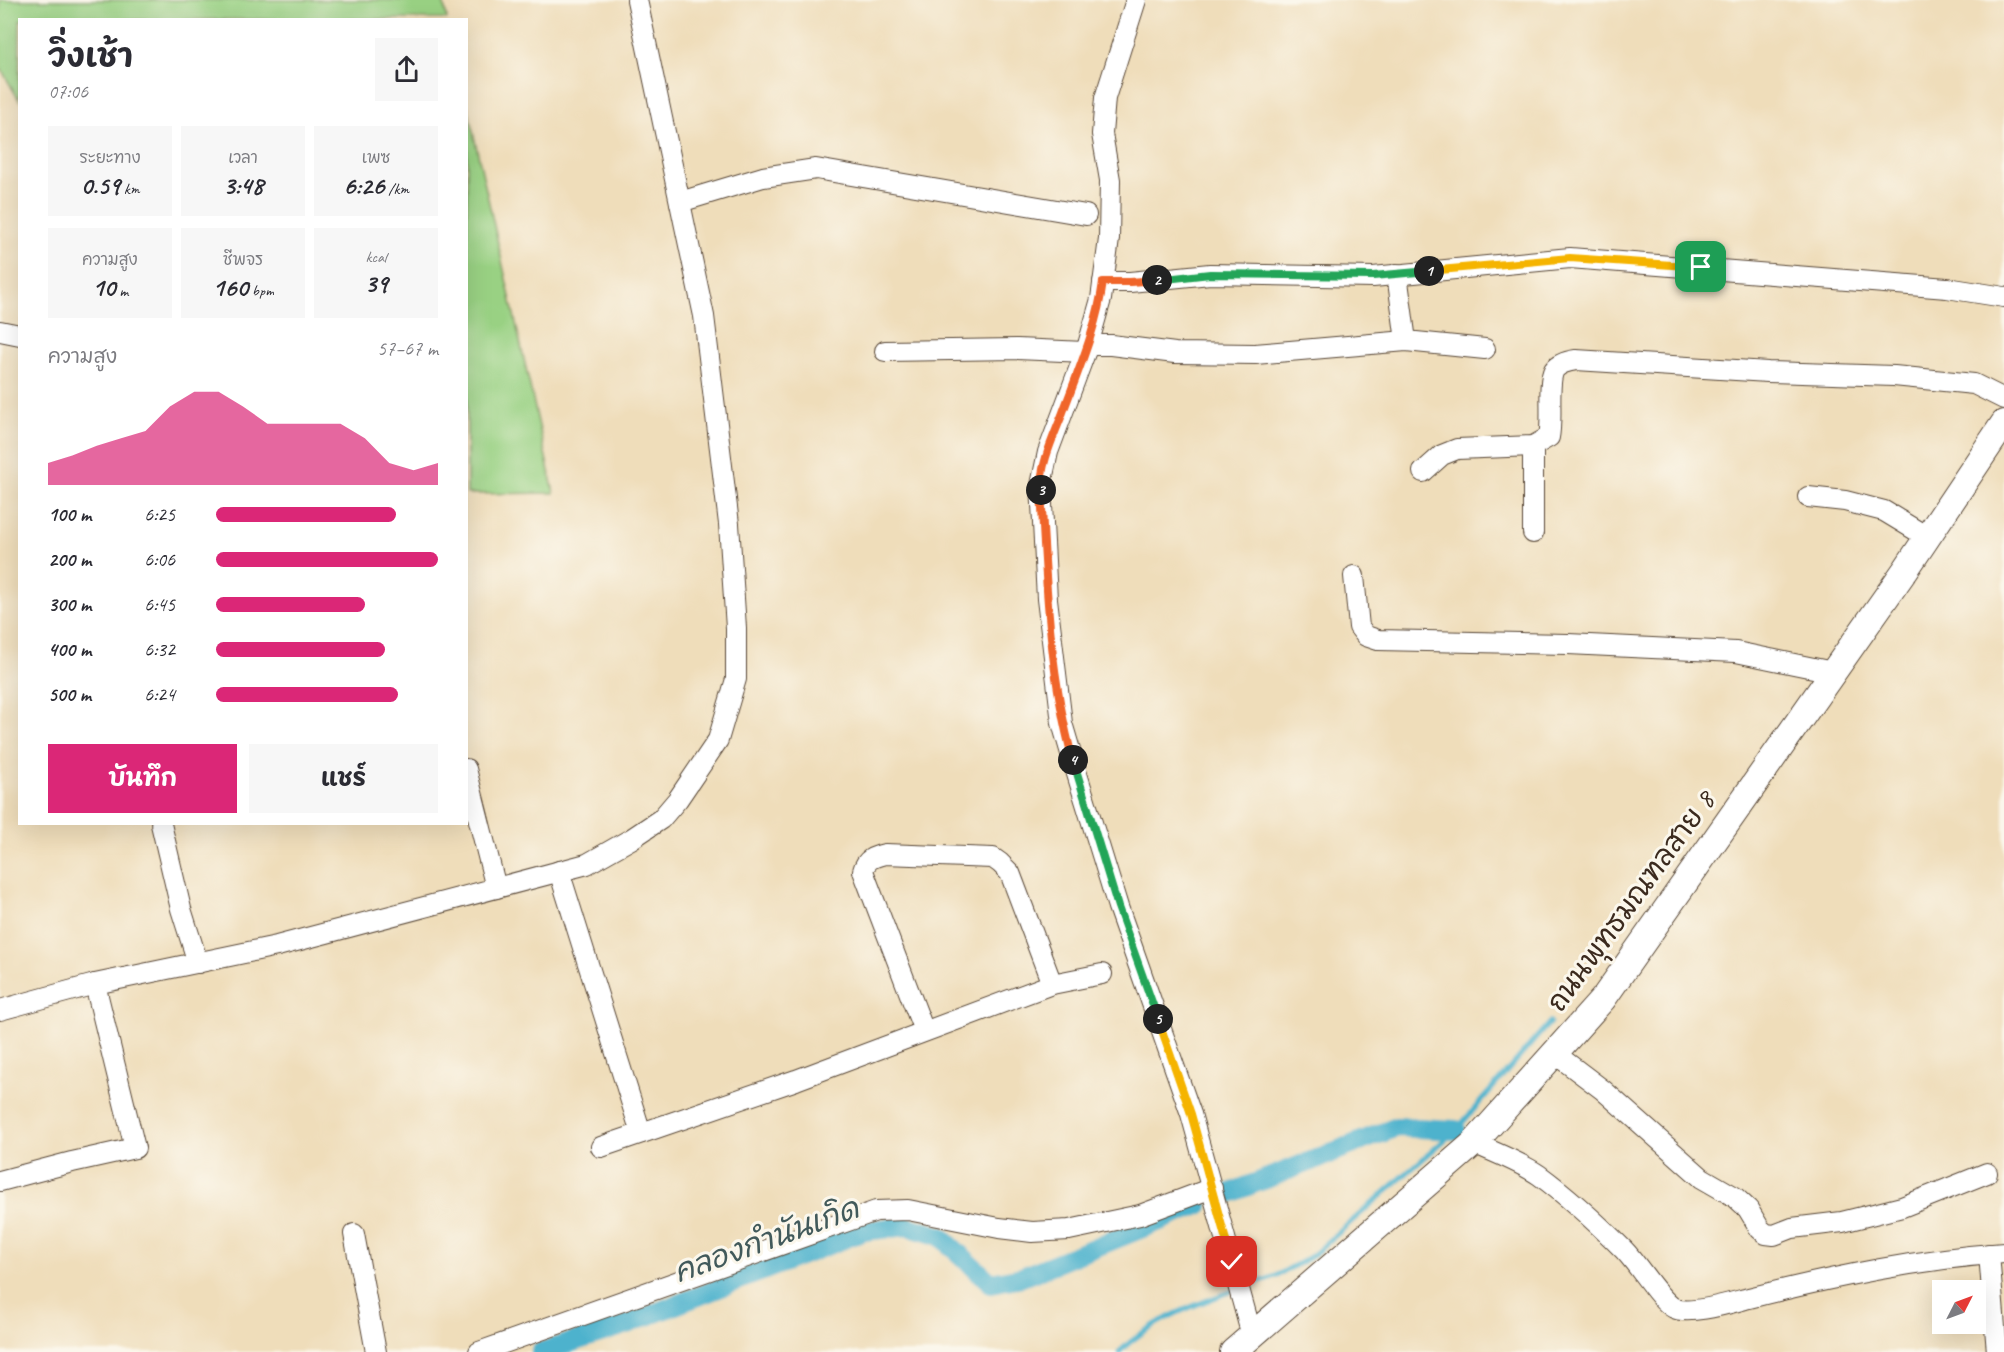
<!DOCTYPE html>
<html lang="th">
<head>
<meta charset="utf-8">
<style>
  body { margin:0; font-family:Caveat,"Playpen Sans Thai",sans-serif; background:#f7f7f7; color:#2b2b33; height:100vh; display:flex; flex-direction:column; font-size:22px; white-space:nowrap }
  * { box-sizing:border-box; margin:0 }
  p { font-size:20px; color:#7c7c81 }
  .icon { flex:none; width:33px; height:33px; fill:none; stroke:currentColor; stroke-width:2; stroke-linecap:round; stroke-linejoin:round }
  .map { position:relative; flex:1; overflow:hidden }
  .drawer { position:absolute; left:18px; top:18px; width:450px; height:807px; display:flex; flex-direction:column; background:#fff; border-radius:0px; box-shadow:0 6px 24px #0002 }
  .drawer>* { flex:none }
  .needle { width:39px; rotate:48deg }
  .controls { position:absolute; left:1932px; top:1280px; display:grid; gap:12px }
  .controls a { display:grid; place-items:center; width:54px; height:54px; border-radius:0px; background:#fff; box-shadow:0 6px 24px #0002; font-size:30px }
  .pin { position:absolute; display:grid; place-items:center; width:51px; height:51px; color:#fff; margin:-26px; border-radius:12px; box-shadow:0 3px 9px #0006 }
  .km { position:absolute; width:30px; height:30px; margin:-15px; border-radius:50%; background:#222; color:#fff; font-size:16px; line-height:30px; text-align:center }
  .round { display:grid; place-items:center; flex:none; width:63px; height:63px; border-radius:0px; background:#f7f7f7 }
  .head { display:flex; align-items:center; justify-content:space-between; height:102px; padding:0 30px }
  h1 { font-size:33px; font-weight:700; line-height:45px }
  .figures { display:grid; grid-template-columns:repeat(3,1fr); gap:9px; height:102px; padding:6px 30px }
  .figures div { display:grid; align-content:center; border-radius:0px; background:#f7f7f7; text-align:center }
  .figures b { font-size:26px; font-weight:700 }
  .figures small { font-size:16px; font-weight:400 }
  .figures p { font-size:16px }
  .chart { height:168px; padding:12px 30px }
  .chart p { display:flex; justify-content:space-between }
  .chart svg { width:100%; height:108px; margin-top:6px; fill:#db2777; opacity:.7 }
  .action { display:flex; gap:12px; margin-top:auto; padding:12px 30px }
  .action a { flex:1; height:69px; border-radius:0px; background:#db2777; color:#fff; font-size:24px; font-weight:700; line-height:69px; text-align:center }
  .action a+a { background:#f7f7f7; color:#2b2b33 }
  ul { padding:0 30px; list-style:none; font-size:20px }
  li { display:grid; grid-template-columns:96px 72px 1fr; align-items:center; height:45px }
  li i { height:15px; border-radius:8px; background:#db2777 }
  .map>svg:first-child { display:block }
</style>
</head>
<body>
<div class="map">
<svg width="2004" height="1352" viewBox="0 0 2004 1352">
  <rect width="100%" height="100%" fill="#fbf7ec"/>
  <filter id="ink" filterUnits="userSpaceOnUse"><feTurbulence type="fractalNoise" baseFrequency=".0167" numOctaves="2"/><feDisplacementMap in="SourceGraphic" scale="12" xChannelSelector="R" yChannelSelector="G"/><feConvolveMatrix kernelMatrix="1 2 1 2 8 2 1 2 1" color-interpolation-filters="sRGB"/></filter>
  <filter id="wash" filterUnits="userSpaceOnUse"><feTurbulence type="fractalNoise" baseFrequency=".008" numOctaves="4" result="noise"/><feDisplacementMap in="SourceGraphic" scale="24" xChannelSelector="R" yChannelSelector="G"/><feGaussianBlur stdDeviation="1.35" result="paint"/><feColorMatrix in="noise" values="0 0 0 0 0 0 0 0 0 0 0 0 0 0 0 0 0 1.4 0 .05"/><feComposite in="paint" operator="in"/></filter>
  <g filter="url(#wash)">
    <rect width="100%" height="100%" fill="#efddba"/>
    <g fill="#99d183" stroke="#6a7e50" stroke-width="1.5">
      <polygon points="0,0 443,0 447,19 20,20 19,100 0,67"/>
      <polygon points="467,105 554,493 467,494"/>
    </g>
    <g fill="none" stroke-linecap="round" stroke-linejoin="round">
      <g stroke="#4eb2cd" stroke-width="5">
        <polyline points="1244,1287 1276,1276 1312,1256 1456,1130 1550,1022"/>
        <path d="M1119,1352C1153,1319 1192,1306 1235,1290"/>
      </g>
      <g stroke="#4eb2cd" stroke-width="20">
        <polyline points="1230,1193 1397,1127 1456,1130"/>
        <polyline points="541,1352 622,1326 864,1231 906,1226 940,1236 991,1283 1022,1277 1199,1205"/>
      </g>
    </g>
  </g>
  <g filter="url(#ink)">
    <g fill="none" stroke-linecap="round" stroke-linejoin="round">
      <g stroke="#564535" stroke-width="22">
        <g id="minor">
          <polyline points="1136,0 1105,98 1102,134 1110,180 1109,239 1101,299 1088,345 1048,452 1041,485 1047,599 1062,723 1077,774 1118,907 1191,1114 1252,1336"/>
          <polyline points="680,202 763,177 816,169 1086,215"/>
          <polyline points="1397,274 1406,341"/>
          <polyline points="1103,282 1130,282 1210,274 1373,277 1570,258 1947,288 2004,297"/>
          <polyline points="0,331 20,335"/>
          <polyline points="1088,345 1111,345 1175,353 1255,354 1406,341 1485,349"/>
          <polyline points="885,351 1017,349 1085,352"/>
          <path d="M1423,472L1442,455L1457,449L1533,446L1549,437C1553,419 1547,383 1554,370C1559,363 1569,361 1576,360L1768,372L1894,376L1974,384L2004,399"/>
          <polyline points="1808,497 1845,501 1884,511 1927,537"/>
          <polyline points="1533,533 1533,446"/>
          <polyline points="1354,576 1359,627 1366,636 1378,640 1568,644 1736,652 1833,672"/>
          <polyline points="466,769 496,888"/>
          <polyline points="161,824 181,909 198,963"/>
          <polyline points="559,871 641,1133"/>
          <polyline points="0,1010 95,984 277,946 587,864 631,839 661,819 678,799 718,740 736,679 736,628 729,524 704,316 637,0"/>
          <path d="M924,1031L863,871C866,859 873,857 885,854L993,858L1000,863L1010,873L1052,984"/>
          <polyline points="1554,1053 1603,1090 1702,1178 1735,1197 1748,1209 1760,1229 1766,1234 1774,1235 1792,1228 1842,1222 1902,1207 1987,1173"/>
          <path d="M1474,1143C1495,1153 1520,1162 1539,1175C1569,1197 1598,1224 1624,1250C1638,1264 1660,1301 1674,1308C1689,1316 1733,1302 1749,1298C1833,1277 1918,1259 2004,1253"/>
          <polyline points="601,1147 796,1080 1052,984 1102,974"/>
          <polyline points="0,1181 72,1162 135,1148 95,984"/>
          <polyline points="354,1234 376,1352"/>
          <polyline points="1989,1254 1997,1352"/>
          <polyline points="479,1352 876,1211 908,1210 999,1228 1032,1232 1069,1230 1140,1215 1212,1188"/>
        </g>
      </g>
      <g stroke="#564535" stroke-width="28">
        <polyline id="tertiary" points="1233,1352 1474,1143 1603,999 1906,569 2004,423"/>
      </g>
      <use href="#minor" stroke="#fff" stroke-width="20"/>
      <use href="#tertiary" stroke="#fff" stroke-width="26"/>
    </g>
  </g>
  <g fill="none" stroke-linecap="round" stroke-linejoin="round" filter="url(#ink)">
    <g stroke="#fff" stroke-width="12">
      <polyline id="split-1" points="1429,271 1570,258 1701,267"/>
    </g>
    <g stroke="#fff" stroke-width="12">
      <polyline id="split-2" points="1157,280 1210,274 1373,276 1429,271"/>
    </g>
    <g stroke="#fff" stroke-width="12">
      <path id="split-3" d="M1041,490C1040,465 1053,438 1062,415C1078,371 1097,328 1103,282H1130L1157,280"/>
    </g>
    <g stroke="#fff" stroke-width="12">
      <path id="split-4" d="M1041,490C1046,580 1049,673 1073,760"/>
    </g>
    <g stroke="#fff" stroke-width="12">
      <polyline id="split-5" points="1073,760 1118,907 1158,1019"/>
    </g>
    <g stroke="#fff" stroke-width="12">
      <polyline id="split-6" points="1158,1019 1191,1114 1232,1262"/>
    </g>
    <use href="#split-1" stroke="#f5b400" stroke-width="8"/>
    <use href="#split-2" stroke="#22a559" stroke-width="8"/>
    <use href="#split-3" stroke="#f0652b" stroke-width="8"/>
    <use href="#split-4" stroke="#f0652b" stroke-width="8"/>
    <use href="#split-5" stroke="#22a559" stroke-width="8"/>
    <use href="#split-6" stroke="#f5b400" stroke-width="8"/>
  </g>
  <g text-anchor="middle" stroke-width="6" stroke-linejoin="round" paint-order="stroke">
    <g font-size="28" fill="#3b2a1e" stroke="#fbf7ec">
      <text transform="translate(1630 901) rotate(-54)" y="10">ถนนพุทธมณฑลสาย 8</text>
    </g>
    <g font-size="30" font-style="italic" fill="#425a5b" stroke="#fbf7ec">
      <text transform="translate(766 1240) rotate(-20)" y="10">คลองกำนันเกิด</text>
    </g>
  </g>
</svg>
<div class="controls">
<a><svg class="needle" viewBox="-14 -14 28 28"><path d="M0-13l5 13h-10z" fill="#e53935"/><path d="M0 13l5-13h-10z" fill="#7c7c81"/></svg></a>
</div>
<div class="pin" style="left:1701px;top:267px;background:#1e9e55"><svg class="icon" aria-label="arrive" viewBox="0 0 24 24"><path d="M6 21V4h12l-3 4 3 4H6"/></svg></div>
<div class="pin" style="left:1232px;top:1262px;background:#d93025"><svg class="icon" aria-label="check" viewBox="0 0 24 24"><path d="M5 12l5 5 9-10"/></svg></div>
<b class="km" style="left:1429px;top:271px">1</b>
<b class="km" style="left:1157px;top:280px">2</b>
<b class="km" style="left:1041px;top:490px">3</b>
<b class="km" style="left:1073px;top:760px">4</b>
<b class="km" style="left:1158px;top:1019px">5</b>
<section class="drawer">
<div class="head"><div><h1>วิ่งเช้า</h1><p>07:06</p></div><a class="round"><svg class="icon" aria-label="share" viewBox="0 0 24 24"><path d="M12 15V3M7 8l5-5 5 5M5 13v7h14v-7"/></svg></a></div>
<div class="figures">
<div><p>ระยะทาง</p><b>0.59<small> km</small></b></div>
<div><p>เวลา</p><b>3:48</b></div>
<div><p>เพซ</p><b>6:26<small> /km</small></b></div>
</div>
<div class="figures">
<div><p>ความสูง</p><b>10<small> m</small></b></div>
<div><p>ชีพจร</p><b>160<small> bpm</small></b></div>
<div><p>kcal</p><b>39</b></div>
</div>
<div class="chart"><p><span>ความสูง</span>57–67 m</p>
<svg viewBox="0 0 160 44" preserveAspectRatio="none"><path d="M0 44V35L10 32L20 28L30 25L40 22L50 12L60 6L70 6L80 12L90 19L100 19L110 19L120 19L130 25L140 35L150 38L160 35V44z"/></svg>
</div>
<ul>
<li><b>100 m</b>6:25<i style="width:81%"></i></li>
<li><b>200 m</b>6:06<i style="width:100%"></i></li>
<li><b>300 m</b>6:45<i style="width:67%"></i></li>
<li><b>400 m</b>6:32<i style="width:76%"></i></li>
<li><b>500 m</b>6:24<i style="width:82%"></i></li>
</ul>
<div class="action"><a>บันทึก</a><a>แชร์</a></div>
</section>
</div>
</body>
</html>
